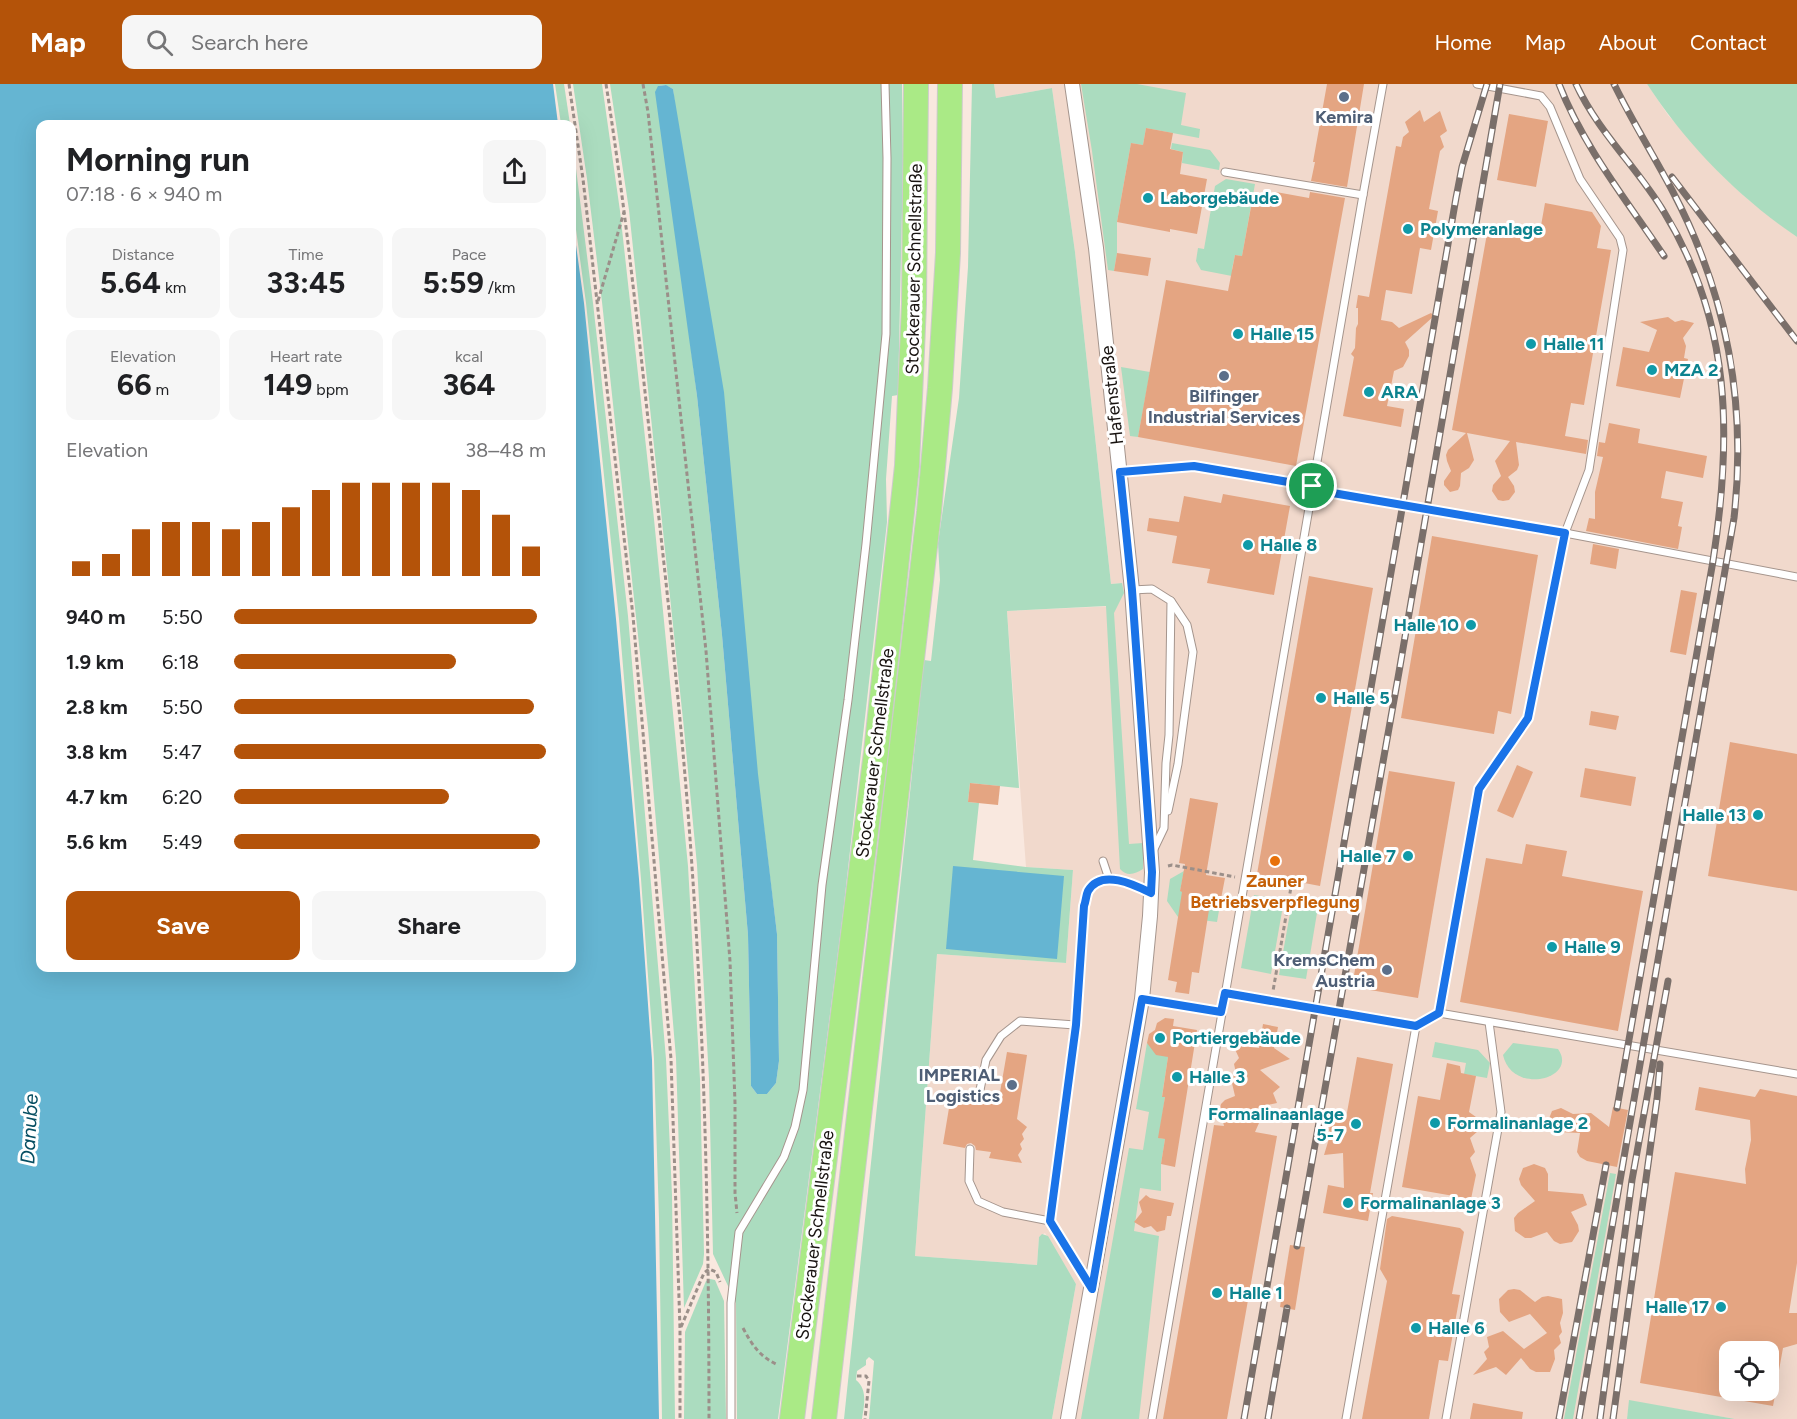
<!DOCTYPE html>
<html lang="en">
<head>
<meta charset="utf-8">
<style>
  body { margin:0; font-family:Figtree,sans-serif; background:#f6f6f6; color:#202124; height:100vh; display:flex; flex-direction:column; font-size:22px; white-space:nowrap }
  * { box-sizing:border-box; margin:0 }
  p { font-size:20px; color:#757577 }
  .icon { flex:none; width:33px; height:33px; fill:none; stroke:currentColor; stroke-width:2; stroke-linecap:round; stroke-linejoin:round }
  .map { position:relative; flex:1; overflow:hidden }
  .drawer { position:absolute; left:36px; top:36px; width:540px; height:852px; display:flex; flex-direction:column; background:#fff; border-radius:12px; box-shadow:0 6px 24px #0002 }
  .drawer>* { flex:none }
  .buttons { position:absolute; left:1719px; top:1257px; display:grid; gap:12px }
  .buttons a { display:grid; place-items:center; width:60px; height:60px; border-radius:12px; background:#fff; box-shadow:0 6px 24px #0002; font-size:30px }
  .pin { position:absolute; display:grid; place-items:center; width:51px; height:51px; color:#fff; margin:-26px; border:3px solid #fff; border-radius:50%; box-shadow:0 2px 6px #0007 }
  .round { display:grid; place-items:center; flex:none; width:63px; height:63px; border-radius:12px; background:#f6f6f6 }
  .summary { display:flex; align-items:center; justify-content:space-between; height:102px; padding:0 30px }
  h1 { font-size:33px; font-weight:700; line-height:45px }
  .figures { display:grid; grid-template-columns:repeat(3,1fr); gap:9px; height:102px; padding:6px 30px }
  .figures div { display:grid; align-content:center; border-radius:12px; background:#f6f6f6; text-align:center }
  .figures b { font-size:30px; font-weight:700 }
  .figures small { font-size:16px; font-weight:400 }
  .figures p { font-size:16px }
  .chart { height:168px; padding:12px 30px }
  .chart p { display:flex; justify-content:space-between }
  .chart svg { width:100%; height:108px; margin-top:6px; stroke:#b45309; stroke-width:6 }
  .button { display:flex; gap:12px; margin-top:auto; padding:12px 30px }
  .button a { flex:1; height:69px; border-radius:12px; background:#b45309; color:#fff; font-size:24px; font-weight:700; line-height:69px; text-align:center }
  .button a+a { background:#f6f6f6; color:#202124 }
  ul { padding:0 30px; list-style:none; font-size:20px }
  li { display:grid; grid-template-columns:96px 72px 1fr; align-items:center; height:45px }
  li i { height:15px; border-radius:8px; background:#b45309 }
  header { display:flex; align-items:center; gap:36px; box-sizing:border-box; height:84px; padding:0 30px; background:#b45309; color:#fff }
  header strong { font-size:28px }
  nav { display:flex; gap:33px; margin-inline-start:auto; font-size:21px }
  .search { width:420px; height:54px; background:#f6f6f6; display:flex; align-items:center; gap:15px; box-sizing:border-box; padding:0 21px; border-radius:12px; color:#757577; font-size:22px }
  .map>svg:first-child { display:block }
</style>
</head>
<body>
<header>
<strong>Map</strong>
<div class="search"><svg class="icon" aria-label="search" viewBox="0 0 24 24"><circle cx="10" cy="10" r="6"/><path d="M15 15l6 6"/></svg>Search here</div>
<nav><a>Home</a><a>Map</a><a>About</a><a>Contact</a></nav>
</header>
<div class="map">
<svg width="1797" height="1335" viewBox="0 0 1797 1335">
  <rect width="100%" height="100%" fill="#f9e8df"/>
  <path fill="#f1d9cc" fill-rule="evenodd" d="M994,0H1647L1668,31L1717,86L1744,112L1797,153V1335H1735L1630,1317L1627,1335H1052L1076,1200L1045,1149L1039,1153L1037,1181L915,1172L937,870L1066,879L1073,786L1026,783L1007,527L1116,522L1122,499L1111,500L1075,168L1052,4L996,14ZM1730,1268H1768V1306H1730Z"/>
  <g fill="#abdcbf" fill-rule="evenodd">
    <polygon points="555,0 564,0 570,40 561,40"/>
    <polygon points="573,0 602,0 620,127 654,435 688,782 700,995 704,1170 703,1180 684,1224 676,974 648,644 602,218 587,95"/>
    <path d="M610,0H902L903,79L898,311L892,312L886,395L887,438L843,829L778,1335H737L736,1219L713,1170L709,995L697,781L684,645L629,126ZM665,1L673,5L777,850L779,977L776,999L767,1010H757L751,1002L748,851L722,551L697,312L658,2Z"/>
    <path d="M972,0H994L996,14L1052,4L1075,168L1111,500L1122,499L1124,509L1114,529L1129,760L1143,759V785C1135,790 1127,793 1120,785L1106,522L1007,527L1019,704L970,699L968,718L979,719L973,776L1026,783L1073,786L1066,879L937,870L915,1172L1037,1181L1039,1153L1042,1150L1048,1152L1076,1200L1052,1335H869L874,1277L869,1273L866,1276V1281L857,1287L856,1296C868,1306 864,1321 862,1335H844L924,576L931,577L940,496L938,459L959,314L968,183Z"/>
    <polygon points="1081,0 1137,0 1186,9 1181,41 1200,45 1199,54 1146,44 1143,61 1131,59 1117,138 1117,169 1114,187 1108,186 1092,67"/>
    <path d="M1647,0H1797V153C1738,113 1686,60 1647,0Z"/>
    <polygon points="572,53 593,219 628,532 666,975 672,1111 675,1335 662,1335 659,1135 654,975 641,795 619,535 586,219 572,116"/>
    <polygon points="1172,59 1210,66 1220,79 1219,86 1182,79 1183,68 1171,65"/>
    <polygon points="1226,95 1255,100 1242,172 1235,171 1232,185 1237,193 1201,186 1196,177 1198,164 1204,165 1215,102"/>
    <polygon points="1121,283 1150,288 1138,353 1130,352"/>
    <polygon points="1184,787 1180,807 1221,815 1217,838 1178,833 1167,817 1170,795"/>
    <polygon points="1254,811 1284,816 1271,890 1241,884"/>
    <polygon points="1292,818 1318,823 1306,895 1279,891"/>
    <polygon points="1435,958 1478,966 1490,979 1487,994 1464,990 1466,979 1432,973"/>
    <polygon points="1147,959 1168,973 1162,1012 1165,1013 1159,1054 1165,1055 1161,1080 1161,1107 1140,1104 1134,1147 1159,1152 1139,1335 1081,1335 1129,1064 1143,1066 1149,1028 1136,1025"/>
    <path d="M1513,959L1558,965C1579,995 1512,1012 1503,971Z"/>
    <polygon points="1610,1089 1616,1090 1573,1335 1564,1335"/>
    <polygon points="710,1195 715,1196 724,1217 726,1335 684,1335 685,1248 706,1197"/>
    <polygon points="1629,1316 1735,1335 1627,1335"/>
  </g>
  <g fill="#65b5d2">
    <polygon points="0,0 553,0 558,40 40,40 40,884 572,884 572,132 584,219 616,535 639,795 652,976 659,1335 0,1335"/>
    <polygon points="666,1 673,5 724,308 758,690 777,850 779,977 776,999 767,1010 757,1010 751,1002 748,851 722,551 697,312 655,8 658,2"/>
    <polygon points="953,782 1064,792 1057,875 946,865"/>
  </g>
  <g fill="#e4a582">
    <polygon points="1327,0 1364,0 1347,103 1311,97 1315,78 1313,78"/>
    <polygon points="1420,26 1424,38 1440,27 1447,47 1440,52 1444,63 1440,67 1429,125 1438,127 1431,166 1420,164 1412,210 1386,206 1381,236 1392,238 1399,244 1431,229 1434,232 1405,258 1409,266 1409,272 1403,283 1394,287 1387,322 1404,325 1401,343 1343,332 1354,273 1351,270 1355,264 1356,244 1358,240 1358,224 1356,224 1358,211 1369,213 1396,62 1401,63 1403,53 1409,48 1405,38"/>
    <polygon points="1509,30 1548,37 1536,103 1497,96"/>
    <polygon points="1146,44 1173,49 1170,65 1183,68 1180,90 1207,95 1197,150 1170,145 1170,148 1117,138 1131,59 1143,61"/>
    <polygon points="1276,108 1309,114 1310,108 1345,114 1296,382 1138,353 1166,196 1228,207 1235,171 1242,172 1253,112 1275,116"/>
    <polygon points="1545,119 1592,128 1601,142 1597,164 1611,166 1584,321 1571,319 1565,352 1588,356 1586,370 1516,358 1519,381 1517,386 1508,393 1514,402 1515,408 1509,416 1503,417 1498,416 1492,407 1493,401 1501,392 1495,377 1510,357 1467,349 1474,376 1469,384 1461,389 1460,402 1458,406 1450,408 1444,401 1444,397 1451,387 1447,377 1446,371 1448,366 1466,349 1452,346 1488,144 1539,153"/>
    <polygon points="1117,169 1151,174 1148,192 1114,187"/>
    <polygon points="1668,233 1675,238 1682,236 1694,239 1683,254 1686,262 1684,274 1688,275 1680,314 1616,302 1623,263 1649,268 1657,246 1640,238"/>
    <polygon points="1609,339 1640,345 1638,359 1707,372 1703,394 1666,387 1661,414 1683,418 1678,442 1682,443 1678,465 1586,447 1589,434 1595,435 1595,408 1603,373 1597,372 1599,358 1605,359"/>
    <polygon points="1223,410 1290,422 1274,511 1207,499 1210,485 1172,479 1177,452 1147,447 1149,434 1179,438 1184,412 1221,419"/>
    <polygon points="1432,452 1538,471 1511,630 1498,627 1494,650 1401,634"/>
    <polygon points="1593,460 1619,465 1616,485 1590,480"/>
    <polygon points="1309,492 1373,504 1320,802 1257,790"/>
    <polygon points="1681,506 1697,509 1686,571 1670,568"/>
    <polygon points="1591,627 1619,632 1616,646 1589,641"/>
    <polygon points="1730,658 1797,670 1797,807 1708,792"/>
    <polygon points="1517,681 1533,688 1513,734 1497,727"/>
    <polygon points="1585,684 1636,693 1631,722 1580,713"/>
    <polygon points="1389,687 1455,698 1418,914 1352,903"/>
    <polygon points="970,699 1000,702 998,721 968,718"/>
    <polygon points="1190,714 1218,719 1206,791 1225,794 1221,815 1211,813 1199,889 1192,888 1189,910 1175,908 1177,898 1168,896 1182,808 1180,807 1185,780 1179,779"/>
    <polygon points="1526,760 1567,767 1562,792 1643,807 1618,947 1460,918 1486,774 1522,780"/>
    <polygon points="1165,934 1174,935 1173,942 1197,946 1175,1083 1161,1080 1165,1055 1158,1054 1165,1013 1162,1013 1168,973 1156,971 1147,959 1149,950 1155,946 1157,939"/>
    <polygon points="1263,940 1278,943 1274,964 1290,975 1260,986 1280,1003 1273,1009 1277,1019 1263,1022 1263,1030 1255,1048 1277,1052 1227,1335 1163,1335 1214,1041 1224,1042 1220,1024 1221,1020 1225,1016 1235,1012 1231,995 1236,989 1234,980 1239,974 1233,961 1259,964"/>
    <polygon points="1007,968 1027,971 1017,1035 1027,1043 1022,1050 1024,1055 1020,1060 1022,1065 1018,1071 1022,1079 989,1074 991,1068 976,1066 975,1062 971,1059 967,1060 965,1064 943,1060 952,1006 974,1010 975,1015 978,1017 983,1015 985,1011 999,1014"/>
    <polygon points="1357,973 1393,980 1370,1109 1373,1109 1368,1137 1323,1129 1328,1101 1344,1104 1343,1069 1324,1071 1331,1048 1329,1047 1331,1031 1346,1034"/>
    <polygon points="1447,979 1460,982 1461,989 1476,992 1469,1028 1476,1033 1480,1040 1478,1047 1470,1054 1475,1068 1470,1074 1476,1091 1471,1115 1402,1103 1418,1012 1440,1016"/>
    <polygon points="1699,1003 1755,1013 1760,1005 1797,1012 1797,1179 1789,1229 1797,1229 1797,1260 1783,1264 1776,1303 1768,1302 1768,1268 1730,1268 1730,1306 1776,1306 1773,1322 1640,1299 1675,1088 1746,1100 1745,1085 1751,1056 1750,1036 1695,1026"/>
    <polygon points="1613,1023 1628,1026 1617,1083 1587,1077 1580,1073 1577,1068 1580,1049 1558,1048 1553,1046 1548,1037 1552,1027 1561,1024 1573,1030 1591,1029 1609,1043"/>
    <polygon points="1534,1080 1545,1084 1548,1090 1548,1107 1583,1110 1587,1121 1571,1128 1578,1141 1579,1147 1572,1158 1560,1160 1554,1157 1547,1148 1531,1154 1525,1154 1515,1147 1514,1134 1518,1129 1535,1117 1521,1101 1519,1095 1523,1084"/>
    <polygon points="1146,1111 1150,1114 1174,1119 1171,1132 1167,1132 1165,1146 1157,1148 1151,1142 1144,1144 1134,1138 1142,1128 1139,1118"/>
    <polygon points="1392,1132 1460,1144 1464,1148 1452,1210 1460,1211 1448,1277 1439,1276 1429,1335 1362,1335 1387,1197 1380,1185 1387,1135"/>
    <polygon points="1290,1161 1305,1163 1295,1226 1280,1223"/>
    <polygon points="1514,1205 1520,1206 1535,1218 1542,1213 1548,1212 1562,1215 1563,1229 1560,1239 1562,1248 1559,1252 1561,1259 1554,1266 1555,1275 1550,1288 1536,1288 1530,1285 1521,1274 1506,1291 1496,1283 1473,1291 1487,1275 1484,1268 1489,1263 1487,1253 1503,1247 1524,1265 1547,1249 1530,1230 1509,1238 1500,1228 1499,1215 1508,1206"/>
    <polygon points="1473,1319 1523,1328 1522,1335 1470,1335"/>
  </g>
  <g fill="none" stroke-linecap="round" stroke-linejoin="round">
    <g stroke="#a5958d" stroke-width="9">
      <g id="service">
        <polyline points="1363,111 1383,0"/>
        <polyline points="1120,388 1194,382 1312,402 1327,408 1565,449 1797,493"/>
        <polyline points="1132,506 1152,505 1171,517 1169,651 1166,679 1164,744 1153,767"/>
        <polyline points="1168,727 1178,680 1193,568 1187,541 1171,517"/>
        <polyline points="1103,777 1109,795"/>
        <polyline points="1225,909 1416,942 1439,929 1797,990"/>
        <polyline points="1142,915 1221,929"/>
        <polyline points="1439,929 1479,705 1528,634 1565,449 1589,386 1623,166 1620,154 1580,95 1550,23 1541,12 1477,0"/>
        <polyline points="979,1011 986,976 1001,952 1020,937 1075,941"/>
        <polyline points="970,1065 969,1097 978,1117 1003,1128 1050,1137"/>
        <path d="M1090,1201L1050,1137L1075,941L1084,822C1086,817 1086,811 1088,807C1101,784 1135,801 1151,809"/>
        <polyline points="731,1335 731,1219 739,1148 784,1073 795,1043 803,1006 822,801 848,616 866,460 886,250 887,74 885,0"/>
        <polyline points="1152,1335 1363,111 1225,88"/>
        <polyline points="1346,1335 1416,942"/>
        <polyline points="1446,1335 1501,1028 1489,938"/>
      </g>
    </g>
    <g stroke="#a5958d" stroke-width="16">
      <polyline id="minor" points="1068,1335 1142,915 1150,832 1152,788 1132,506 1096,164 1072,0"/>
    </g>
    <g stroke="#cccbca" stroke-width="26">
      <g id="trunk">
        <polyline points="792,1335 876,668 907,382 914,220 916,0"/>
        <polyline points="824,1335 929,428 940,304 948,169 950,0"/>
      </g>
    </g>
    <g stroke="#9b8f89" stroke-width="3" stroke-dasharray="4.5 3" stroke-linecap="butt">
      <polyline points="569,0 583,95 633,532 671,975 680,1244 680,1335"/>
      <path d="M606,0C626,127 639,254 653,381C668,515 683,649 692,783C705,967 709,1151 709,1335"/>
      <polyline points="643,0 648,28 706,567 730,877 735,1019 735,1109 737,1129"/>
      <polyline points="598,217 624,128"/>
      <polyline points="1168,782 1172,781 1235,793"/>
      <polyline points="1256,797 1291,803 1273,907"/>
      <polyline points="681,1243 704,1189 709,1185 716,1188 720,1198"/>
      <path d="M743,1244C752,1261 760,1273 778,1281"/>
      <polyline points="857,1292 866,1292 869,1297 865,1335"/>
    </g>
    <use href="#service" stroke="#fff" stroke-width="7"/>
    <use href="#minor" stroke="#fff" stroke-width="14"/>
    <use href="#trunk" stroke="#aaea86" stroke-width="24"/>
    <g stroke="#7a6f6a" stroke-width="7">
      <g id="rail">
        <path d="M1559,0C1583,62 1627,117 1664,172"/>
        <path d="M1576,0C1598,48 1637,83 1664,128C1732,239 1732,353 1713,477L1617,1024"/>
        <polyline points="1672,93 1797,257"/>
        <polyline points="1297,1162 1399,588 1500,0"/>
        <polyline points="1244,1335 1456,114 1462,83 1487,0"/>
        <polyline points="1268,1335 1287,1224"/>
        <polyline points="1559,1335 1606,1081"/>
        <path d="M1579,1335L1734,434C1747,318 1727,211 1673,108C1654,72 1632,37 1614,0"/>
        <polyline points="1600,1335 1632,1096 1668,897"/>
        <polyline points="1613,1335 1657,1015 1660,980"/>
      </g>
    </g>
    <use href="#rail" stroke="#fff" stroke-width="4.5" stroke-dasharray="14" stroke-linecap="butt"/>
  </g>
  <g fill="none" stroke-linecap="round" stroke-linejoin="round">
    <g stroke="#fff" stroke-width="12">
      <path id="route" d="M1194,382L1312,402L1327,408L1565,449L1528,634L1479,705L1439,929L1416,942L1225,909L1221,928L1142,915L1092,1205L1050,1137L1076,941L1084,822C1086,817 1086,811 1088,807C1101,784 1135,801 1151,809L1152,788L1132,506L1120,388Z"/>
    </g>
    <use href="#route" stroke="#1a73e8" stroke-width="8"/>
  </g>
  <g fill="#5c6f8a" stroke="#fff" stroke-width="2">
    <circle cx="1344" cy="13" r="6"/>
    <circle cx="1224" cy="292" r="6"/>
    <circle cx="1387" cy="886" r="6"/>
    <circle cx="1012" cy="1001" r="6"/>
  </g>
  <g fill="#0f9aa8" stroke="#fff" stroke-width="2">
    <circle cx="1148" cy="114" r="6"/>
    <circle cx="1408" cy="145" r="6"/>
    <circle cx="1238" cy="250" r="6"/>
    <circle cx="1531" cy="260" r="6"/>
    <circle cx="1652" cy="286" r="6"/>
    <circle cx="1369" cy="308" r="6"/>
    <circle cx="1248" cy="461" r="6"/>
    <circle cx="1471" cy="541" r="6"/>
    <circle cx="1321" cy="614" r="6"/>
    <circle cx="1758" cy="731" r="6"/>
    <circle cx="1408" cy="772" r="6"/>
    <circle cx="1552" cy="863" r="6"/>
    <circle cx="1160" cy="954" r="6"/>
    <circle cx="1177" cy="993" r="6"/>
    <circle cx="1435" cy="1039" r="6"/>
    <circle cx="1356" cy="1040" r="6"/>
    <circle cx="1348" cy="1119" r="6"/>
    <circle cx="1217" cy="1209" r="6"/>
    <circle cx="1721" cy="1223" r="6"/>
    <circle cx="1416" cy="1244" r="6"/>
  </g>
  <circle fill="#e8710a" stroke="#fff" stroke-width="2" cx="1275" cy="777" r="6"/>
  <g text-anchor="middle" stroke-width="6" stroke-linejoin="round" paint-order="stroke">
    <g font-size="18" font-weight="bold" fill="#4e5e75" stroke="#fff">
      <text x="1344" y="39">Kemira</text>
      <text x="1224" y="318">Bilfinger<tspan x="1224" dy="21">Industrial Services</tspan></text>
      <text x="1375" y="882" text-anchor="end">KremsChem<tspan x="1375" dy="21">Austria</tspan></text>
      <text x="1000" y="997" text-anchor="end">IMPERIAL<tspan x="1000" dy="21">Logistics</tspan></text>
    </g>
    <g font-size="18" font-weight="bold" fill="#0d838f" stroke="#fff" text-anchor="start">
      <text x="1160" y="120">Laborgebäude</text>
      <text x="1420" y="151">Polymeranlage</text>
      <text x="1250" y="256">Halle 15</text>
      <text x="1543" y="266">Halle 11</text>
      <text x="1664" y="292">MZA 2</text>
      <text x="1381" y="314">ARA</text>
      <text x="1260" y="467">Halle 8</text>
      <text x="1459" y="547" text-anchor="end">Halle 10</text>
      <text x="1333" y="620">Halle 5</text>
      <text x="1746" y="737" text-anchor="end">Halle 13</text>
      <text x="1396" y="778" text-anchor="end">Halle 7</text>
      <text x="1564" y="869">Halle 9</text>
      <text x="1172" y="960">Portiergebäude</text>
      <text x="1189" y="999">Halle 3</text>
      <text x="1344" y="1036" text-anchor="end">Formalinaanlage<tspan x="1344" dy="21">5-7</tspan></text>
      <text x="1447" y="1045">Formalinanlage 2</text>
      <text x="1360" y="1125">Formalinanlage 3</text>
      <text x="1229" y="1215">Halle 1</text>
      <text x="1709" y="1229" text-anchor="end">Halle 17</text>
      <text x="1428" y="1250">Halle 6</text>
    </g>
    <g font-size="18" fill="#181310" stroke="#fff">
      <text transform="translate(914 185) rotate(-89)" y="6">Stockerauer Schnellstraße</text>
      <text transform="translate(1112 311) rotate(-96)" y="6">Hafenstraße</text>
      <text transform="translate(875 669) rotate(-83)" y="6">Stockerauer Schnellstraße</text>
      <text transform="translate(815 1151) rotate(-83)" y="6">Stockerauer Schnellstraße</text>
    </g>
    <g font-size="18" font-weight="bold" fill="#c56008" stroke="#fff">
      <text x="1275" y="803">Zauner<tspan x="1275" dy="21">Betriebsverpflegung</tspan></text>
    </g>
    <g font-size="20" font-style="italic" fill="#064e62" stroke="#fff">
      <text transform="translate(29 1045) rotate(-87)" y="7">Danube</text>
    </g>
  </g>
</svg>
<div class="buttons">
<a><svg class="icon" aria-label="locate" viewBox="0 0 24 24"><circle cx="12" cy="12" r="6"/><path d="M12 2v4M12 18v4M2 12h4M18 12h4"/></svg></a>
</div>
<div class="pin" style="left:1312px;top:402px;background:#1e9e55"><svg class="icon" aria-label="arrive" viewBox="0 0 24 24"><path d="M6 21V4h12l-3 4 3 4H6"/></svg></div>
<section class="drawer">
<div class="summary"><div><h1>Morning run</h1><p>07:18 · 6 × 940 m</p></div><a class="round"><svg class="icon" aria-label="share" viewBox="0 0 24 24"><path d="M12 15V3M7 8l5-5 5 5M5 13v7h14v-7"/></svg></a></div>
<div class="figures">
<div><p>Distance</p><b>5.64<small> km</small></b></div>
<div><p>Time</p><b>33:45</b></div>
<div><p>Pace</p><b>5:59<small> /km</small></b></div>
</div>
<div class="figures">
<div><p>Elevation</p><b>66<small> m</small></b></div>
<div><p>Heart rate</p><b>149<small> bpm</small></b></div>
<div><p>kcal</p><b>364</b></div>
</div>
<div class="chart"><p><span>Elevation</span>38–48 m</p>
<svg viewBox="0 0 160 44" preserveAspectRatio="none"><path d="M5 44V38M15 44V35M25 44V25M35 44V22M45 44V22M55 44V25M65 44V22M75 44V16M85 44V9M95 44V6M105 44V6M115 44V6M125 44V6M135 44V9M145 44V19M155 44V32"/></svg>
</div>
<ul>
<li><b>940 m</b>5:50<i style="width:97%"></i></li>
<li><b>1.9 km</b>6:18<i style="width:71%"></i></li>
<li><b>2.8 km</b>5:50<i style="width:96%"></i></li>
<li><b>3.8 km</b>5:47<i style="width:100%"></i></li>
<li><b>4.7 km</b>6:20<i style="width:69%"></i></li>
<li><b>5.6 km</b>5:49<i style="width:98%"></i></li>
</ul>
<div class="button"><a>Save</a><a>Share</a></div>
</section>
</div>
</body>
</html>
